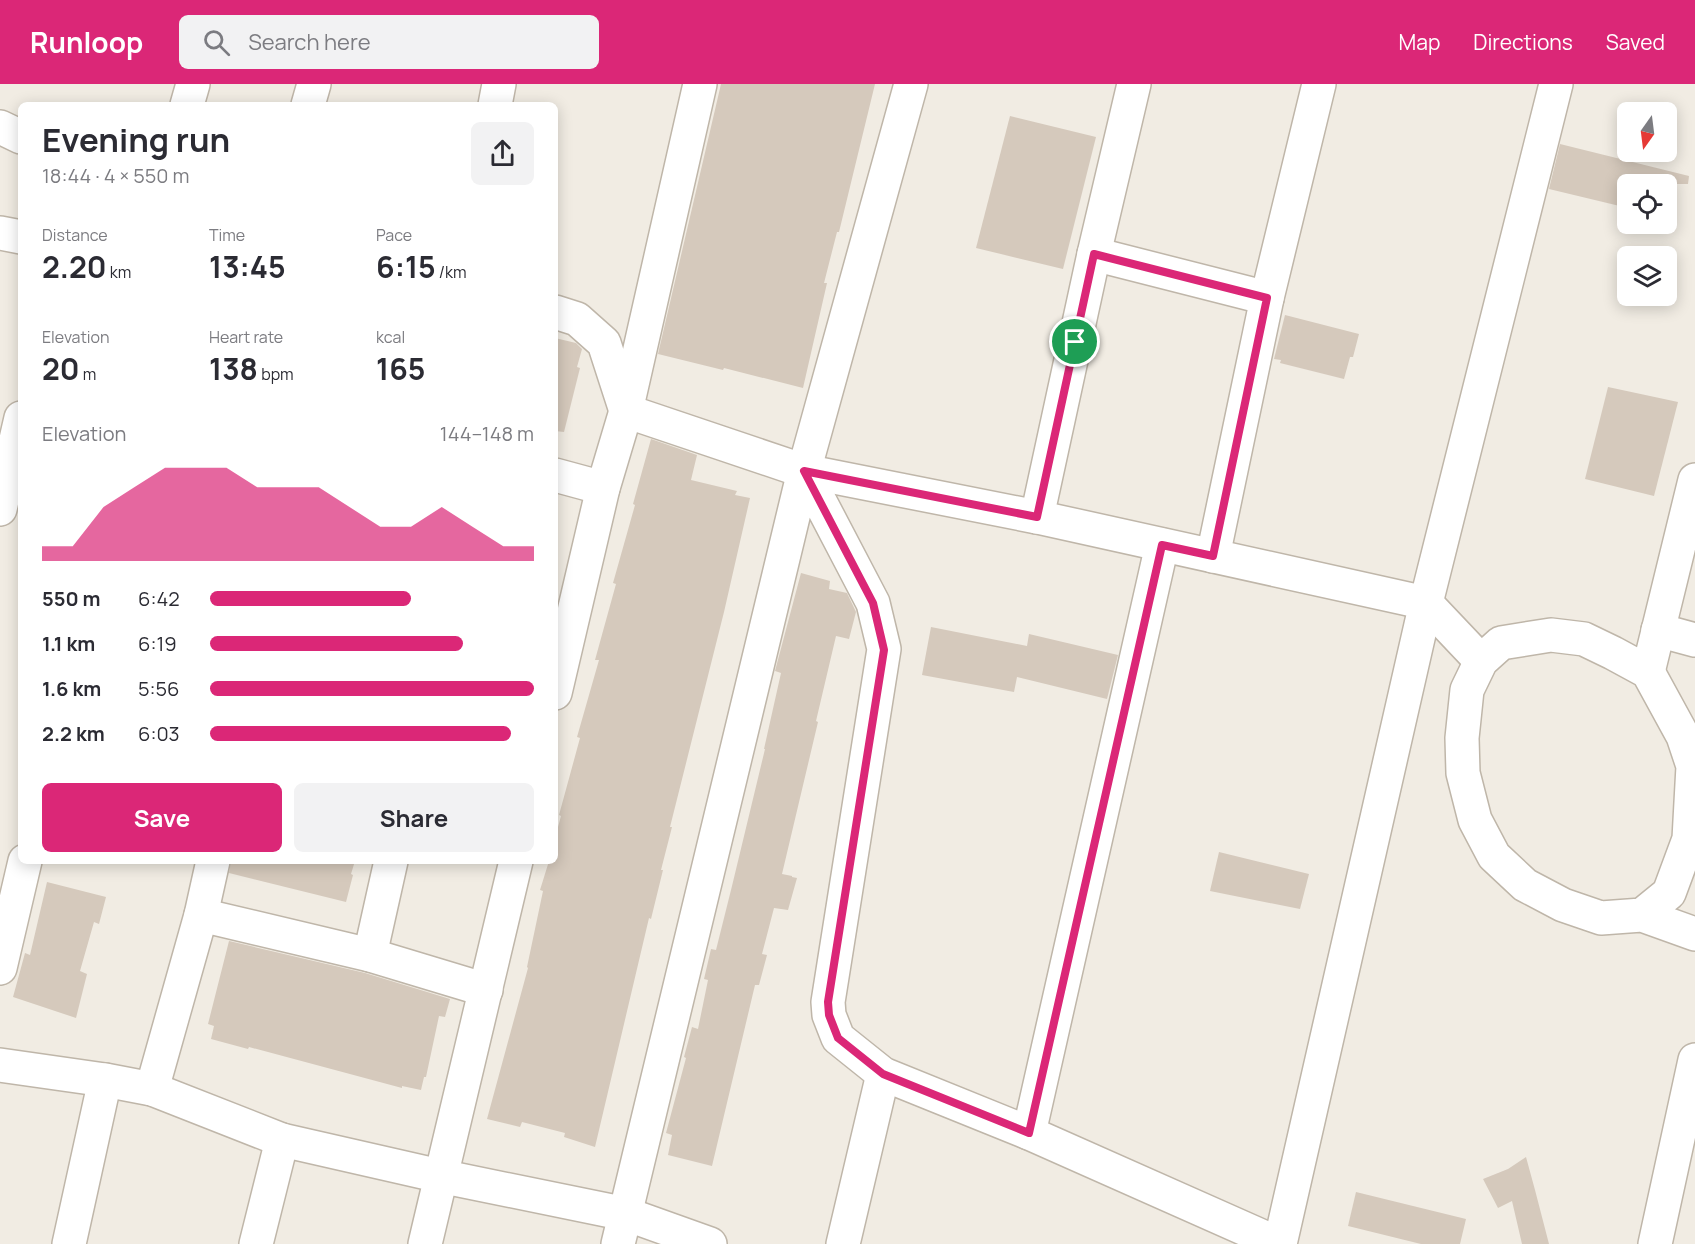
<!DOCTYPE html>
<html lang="en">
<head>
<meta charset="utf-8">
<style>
  body { margin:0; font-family:Manrope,sans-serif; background:#f2f2f3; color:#2b2b33; height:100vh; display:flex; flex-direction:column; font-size:22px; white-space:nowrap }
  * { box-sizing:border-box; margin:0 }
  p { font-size:20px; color:#7c7c81 }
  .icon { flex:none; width:33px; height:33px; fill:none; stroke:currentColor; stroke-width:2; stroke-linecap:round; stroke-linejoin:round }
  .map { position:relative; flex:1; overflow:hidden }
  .details { position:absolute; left:18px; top:18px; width:540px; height:762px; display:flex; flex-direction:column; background:#fff; border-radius:9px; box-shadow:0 3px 15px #0003 }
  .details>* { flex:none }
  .needle { width:39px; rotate:194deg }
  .fabs { position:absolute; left:1617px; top:18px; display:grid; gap:12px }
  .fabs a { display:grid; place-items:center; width:60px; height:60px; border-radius:9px; background:#fff; box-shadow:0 3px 15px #0003; font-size:30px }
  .pin { position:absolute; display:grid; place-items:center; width:51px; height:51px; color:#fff; margin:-26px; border:3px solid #fff; border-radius:50%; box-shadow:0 2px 6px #0007 }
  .round { display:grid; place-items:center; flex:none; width:63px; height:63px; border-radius:9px; background:#f2f2f3 }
  .overview { display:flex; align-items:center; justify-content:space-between; height:102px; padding:0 24px }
  h1 { font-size:33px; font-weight:700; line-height:45px }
  .metrics { display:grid; grid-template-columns:repeat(3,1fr); gap:9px; height:102px; padding:6px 24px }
  .metrics div { display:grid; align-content:center }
  .metrics b { font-size:30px; font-weight:700 }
  .metrics small { font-size:16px; font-weight:400 }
  .metrics p { font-size:16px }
  .chart { height:168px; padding:12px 24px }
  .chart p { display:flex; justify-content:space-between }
  .chart svg { width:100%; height:108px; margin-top:6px; fill:#db2777; opacity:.7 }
  .cta { display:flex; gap:12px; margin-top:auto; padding:12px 24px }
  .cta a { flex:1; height:69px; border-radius:9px; background:#db2777; color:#fff; font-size:24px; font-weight:700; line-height:69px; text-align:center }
  .cta a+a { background:#f2f2f3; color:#2b2b33 }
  ul { padding:0 24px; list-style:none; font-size:20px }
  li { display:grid; grid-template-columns:96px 72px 1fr; align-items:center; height:45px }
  li i { height:15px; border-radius:8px; background:#db2777 }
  header { display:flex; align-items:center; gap:36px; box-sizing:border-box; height:84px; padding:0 30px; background:#db2777; color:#fff }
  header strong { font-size:28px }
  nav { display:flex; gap:33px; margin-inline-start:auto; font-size:21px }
  .search { width:420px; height:54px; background:#f2f2f3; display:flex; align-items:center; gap:15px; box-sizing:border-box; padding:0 21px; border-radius:9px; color:#7c7c81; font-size:22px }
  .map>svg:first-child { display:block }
</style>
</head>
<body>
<header>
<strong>Runloop</strong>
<div class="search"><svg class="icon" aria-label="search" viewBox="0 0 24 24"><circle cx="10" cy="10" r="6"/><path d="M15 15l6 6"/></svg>Search here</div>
<nav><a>Map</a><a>Directions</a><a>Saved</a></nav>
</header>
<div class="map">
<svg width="1695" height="1160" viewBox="0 0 1695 1160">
  <rect width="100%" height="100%" fill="#f1ece3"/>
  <g fill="#d5c9bc">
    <polygon points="721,0 875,0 839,148 837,148 824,199 827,199 803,304 724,284 723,286 658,270"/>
    <polygon points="1010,32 1096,53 1063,185 976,164"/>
    <polygon points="1560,60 1689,92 1688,100 1628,100 1628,124 1549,105"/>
    <polygon points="1285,231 1359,250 1353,273 1350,273 1344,295 1280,279 1281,276 1274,275"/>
    <polygon points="555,254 576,259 582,265 577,283 580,284 564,348 555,347"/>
    <polygon points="1608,303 1678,318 1654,412 1585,395"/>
    <polygon points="651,355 697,371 691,396 737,407 735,411 750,414 724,528 670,743 672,743 661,786 663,786 651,835 649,834 595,1063 564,1053 565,1049 522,1038 520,1043 487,1035 528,884 527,883 543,807 540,806 549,777 555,777 555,754 561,732 559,731 580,654 577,653 599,576 595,576 616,500 613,499 635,421 633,420"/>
    <polygon points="801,489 830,497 829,505 847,509 856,528 849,555 836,552 816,637 818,638 782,790 792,792 792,793 797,794 788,826 774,824 762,870 767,871 759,901 755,901 712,1082 668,1071 672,1051 666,1049 686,974 684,973 692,943 698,945 708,896 704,895 711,865 716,866 732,802 765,665 764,665 781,589 775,587"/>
    <polygon points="931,543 1027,562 1029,550 1118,571 1107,615 1017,593 1014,608 922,591"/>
    <polygon points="1219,768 1309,790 1300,825 1210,807"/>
    <polygon points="231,777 355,777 351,790 353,791 346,818 229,789"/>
    <polygon points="47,798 106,813 99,840 94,838 80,887 87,890 76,934 13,913 25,869 30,871"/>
    <polygon points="229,857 365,889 450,915 445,933 439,932 426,993 424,993 421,1006 402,1002 402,1004 249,963 248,965 211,955 214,942 208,940"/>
    <polygon points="1526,1073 1535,1106 1549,1160 1522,1160 1512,1117 1498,1124 1483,1095 1508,1085"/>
    <polygon points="1356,1108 1466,1135 1460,1160 1421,1160 1348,1142"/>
  </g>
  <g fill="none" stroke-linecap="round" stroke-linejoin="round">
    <g stroke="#bfb6a9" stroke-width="36">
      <g id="minor">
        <polyline points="187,21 193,0"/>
        <polyline points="308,21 314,0"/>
        <polyline points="495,21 499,0"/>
        <polyline points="0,149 21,153"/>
        <polyline points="1094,170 1267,214"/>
        <polyline points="804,387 911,0"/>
        <polyline points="555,391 603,404"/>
        <polyline points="0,425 21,334"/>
        <polyline points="1037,433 1094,170 1134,0"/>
        <polyline points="1213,472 1267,214 1319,0"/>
        <polyline points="1658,546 1695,556"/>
        <polyline points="1648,588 1695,396"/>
        <polyline points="555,609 603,404 626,327 700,0"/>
        <polyline points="201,831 370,871 486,906"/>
        <polyline points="370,871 391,777"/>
        <polyline points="0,884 25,777"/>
        <polyline points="0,981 105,996 152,1005 282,1056 440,1092 626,1130 710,1160"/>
        <polyline points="152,1005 201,831 213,777"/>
        <polyline points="1029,1049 1162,461"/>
        <polyline points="69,1160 105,996"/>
        <polyline points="256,1160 282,1056"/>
        <polyline points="425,1160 516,777"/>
        <polyline points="618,1160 804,387 873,519 884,565 828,918 829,931 838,954 883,990 1029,1049 1279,1160"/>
        <polyline points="843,1160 883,990"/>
        <polyline points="1280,1160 1426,519 1556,0"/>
        <polyline points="1655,1160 1695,976"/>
      </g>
    </g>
    <g stroke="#bfb6a9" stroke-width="36">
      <g id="tertiary">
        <polyline points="0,43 21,53"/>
        <polyline points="555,228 577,235 604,259 626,327 804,387 1037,433 1426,519 1481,577"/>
        <polyline points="1642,831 1669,809 1689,755 1693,682 1683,652 1648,588 1613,569 1584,555 1551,551 1501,559 1481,577 1467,606 1462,654 1463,689 1475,736 1494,772 1525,801 1563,821 1601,834 1642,831 1695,850"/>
      </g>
    </g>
    <use href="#minor" stroke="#fff" stroke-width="33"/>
    <use href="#tertiary" stroke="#fff" stroke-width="33"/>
  </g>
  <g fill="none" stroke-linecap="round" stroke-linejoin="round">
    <g stroke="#fff" stroke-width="12">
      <polygon id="route" points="1094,170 1267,214 1213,472 1162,461 1029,1049 883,990 838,954 829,931 828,918 884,566 873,519 804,387 1037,433"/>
    </g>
    <use href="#route" stroke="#db2777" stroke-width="8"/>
  </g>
</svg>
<div class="fabs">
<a><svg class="needle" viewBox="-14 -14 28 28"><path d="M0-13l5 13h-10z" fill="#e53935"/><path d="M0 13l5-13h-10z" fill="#7c7c81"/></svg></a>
<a><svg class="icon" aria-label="locate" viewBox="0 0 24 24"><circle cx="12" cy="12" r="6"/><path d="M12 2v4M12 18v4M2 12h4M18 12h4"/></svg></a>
<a><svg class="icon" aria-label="layers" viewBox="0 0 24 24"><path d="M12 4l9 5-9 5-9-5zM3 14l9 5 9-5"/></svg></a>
</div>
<div class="pin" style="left:1075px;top:258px;background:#1e9e55"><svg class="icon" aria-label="arrive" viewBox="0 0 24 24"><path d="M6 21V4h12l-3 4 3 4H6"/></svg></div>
<section class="details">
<div class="overview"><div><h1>Evening run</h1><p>18:44 · 4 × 550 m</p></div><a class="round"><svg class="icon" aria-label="share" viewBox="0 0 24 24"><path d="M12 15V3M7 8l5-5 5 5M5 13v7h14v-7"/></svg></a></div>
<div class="metrics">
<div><p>Distance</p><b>2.20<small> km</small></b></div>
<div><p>Time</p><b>13:45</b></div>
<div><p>Pace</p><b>6:15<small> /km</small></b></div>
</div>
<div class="metrics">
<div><p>Elevation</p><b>20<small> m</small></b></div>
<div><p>Heart rate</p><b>138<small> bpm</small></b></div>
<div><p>kcal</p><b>165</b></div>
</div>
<div class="chart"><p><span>Elevation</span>144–148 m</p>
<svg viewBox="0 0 160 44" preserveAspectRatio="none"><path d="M0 44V38L10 38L20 22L30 14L40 6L50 6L60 6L70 14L80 14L90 14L100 22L110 30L120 30L130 22L140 30L150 38L160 38V44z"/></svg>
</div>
<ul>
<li><b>550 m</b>6:42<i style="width:62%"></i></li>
<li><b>1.1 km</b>6:19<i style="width:78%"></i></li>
<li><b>1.6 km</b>5:56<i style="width:100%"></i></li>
<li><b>2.2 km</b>6:03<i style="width:93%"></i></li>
</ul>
<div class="cta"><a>Save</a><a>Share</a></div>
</section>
</div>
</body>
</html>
